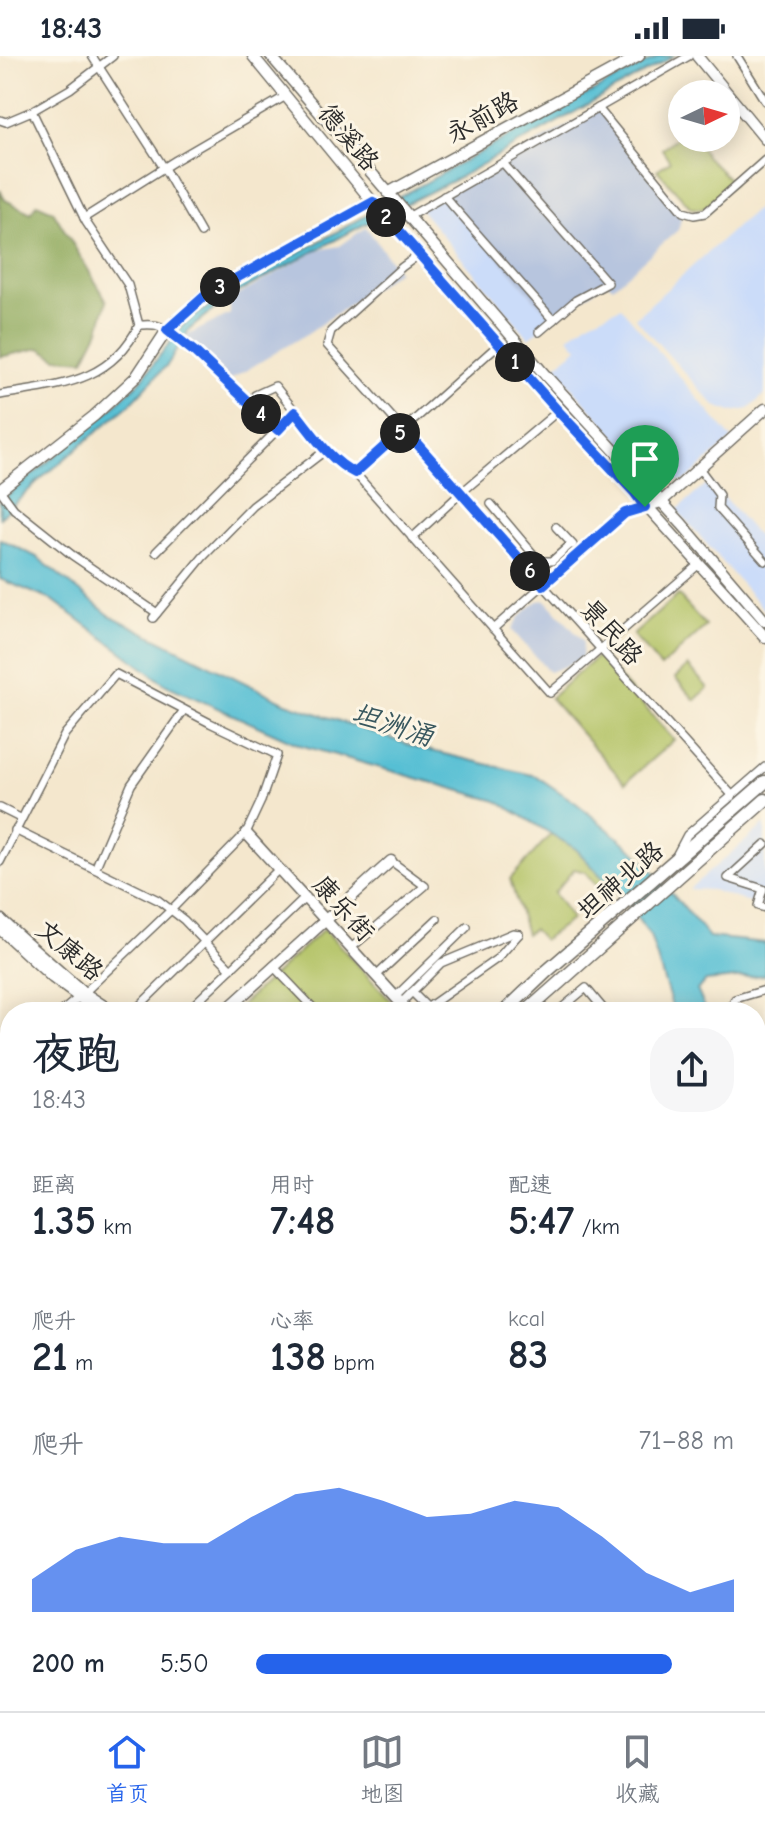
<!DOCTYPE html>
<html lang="zh">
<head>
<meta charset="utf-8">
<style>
  body { margin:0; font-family:"Comic Neue","LXGW WenKai TC",sans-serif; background:#f6f6f7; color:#1f2937; height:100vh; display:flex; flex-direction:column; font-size:30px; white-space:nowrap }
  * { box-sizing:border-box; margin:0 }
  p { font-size:26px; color:#747a83 }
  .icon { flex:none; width:44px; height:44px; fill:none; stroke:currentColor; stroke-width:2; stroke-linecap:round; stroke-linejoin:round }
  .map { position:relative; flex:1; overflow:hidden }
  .panel { position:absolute; left:0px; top:946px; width:766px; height:710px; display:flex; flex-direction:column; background:#fff; border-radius:32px 32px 0 0; box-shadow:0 4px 20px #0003 }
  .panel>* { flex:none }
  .needle { width:52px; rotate:85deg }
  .fabs { position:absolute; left:668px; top:24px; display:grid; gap:16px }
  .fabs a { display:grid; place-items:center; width:72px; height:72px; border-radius:50%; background:#fff; box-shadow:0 4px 20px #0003; font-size:40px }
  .pin { position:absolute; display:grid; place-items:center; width:68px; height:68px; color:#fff; margin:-82px -34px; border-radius:50% 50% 50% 0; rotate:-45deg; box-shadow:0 0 8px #0007 }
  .pin .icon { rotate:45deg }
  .km { position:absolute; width:40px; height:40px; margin:-20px; border-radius:50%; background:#222; color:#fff; font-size:22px; line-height:40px; text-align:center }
  .round { display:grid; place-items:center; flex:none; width:84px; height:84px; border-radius:32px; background:#f6f6f7 }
  .headline { display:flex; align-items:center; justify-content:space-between; height:136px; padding:0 32px }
  h1 { font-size:44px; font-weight:600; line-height:60px }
  .figures { display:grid; grid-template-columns:repeat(3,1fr); gap:12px; height:136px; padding:8px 32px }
  .figures div { display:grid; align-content:center }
  .figures b { font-size:40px; font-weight:600 }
  .figures small { font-size:22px; font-weight:400 }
  .figures p { font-size:22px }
  .chart { height:224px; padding:16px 32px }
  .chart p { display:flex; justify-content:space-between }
  .chart svg { width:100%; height:144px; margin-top:8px; fill:#2563eb; opacity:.7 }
  ul { padding:0 32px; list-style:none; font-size:26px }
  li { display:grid; grid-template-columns:128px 96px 1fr; align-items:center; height:60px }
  li i { height:20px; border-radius:10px; background:#2563eb }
  .status { display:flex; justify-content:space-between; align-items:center; height:56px; padding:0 40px; background:#fff; direction:ltr }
  .status svg { height:22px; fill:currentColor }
  .menu { display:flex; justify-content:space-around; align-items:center; height:112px; border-top:2px solid #e0e1e3; background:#fff; font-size:22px; color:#747a83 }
  .menu a { display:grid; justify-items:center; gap:4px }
  .menu .current { color:#2563eb }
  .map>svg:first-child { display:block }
</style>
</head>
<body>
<div class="status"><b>18:43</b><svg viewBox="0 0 49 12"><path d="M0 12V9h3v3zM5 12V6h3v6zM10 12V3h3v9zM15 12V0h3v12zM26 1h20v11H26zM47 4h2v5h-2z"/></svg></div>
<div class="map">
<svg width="765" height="1655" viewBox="0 0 765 1655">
  <rect width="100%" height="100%" fill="#fcf5e5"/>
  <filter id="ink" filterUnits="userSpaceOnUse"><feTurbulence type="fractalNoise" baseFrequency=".0125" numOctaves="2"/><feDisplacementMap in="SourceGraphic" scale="16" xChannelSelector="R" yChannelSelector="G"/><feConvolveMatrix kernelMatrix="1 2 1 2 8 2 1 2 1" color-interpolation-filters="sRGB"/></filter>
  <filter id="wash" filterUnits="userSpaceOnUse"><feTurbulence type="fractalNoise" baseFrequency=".006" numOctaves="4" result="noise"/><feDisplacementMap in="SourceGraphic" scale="32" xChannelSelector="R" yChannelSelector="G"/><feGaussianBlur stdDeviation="1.8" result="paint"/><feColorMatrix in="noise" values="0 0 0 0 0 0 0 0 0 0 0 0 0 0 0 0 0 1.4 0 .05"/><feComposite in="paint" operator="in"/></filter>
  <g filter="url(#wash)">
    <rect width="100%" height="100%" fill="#f4e7cd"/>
    <g fill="#cbdcf9">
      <polygon points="444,140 553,264 529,282 420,153"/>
      <polygon points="765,145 765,338 749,353 732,356 715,350 635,262"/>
      <polygon points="621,251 732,383 685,425 660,424 650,420 554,311 578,292 569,281 590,265"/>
      <polygon points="710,425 765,489 765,555 677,454"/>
      <polygon points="765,768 765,852 712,834 689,833"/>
    </g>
    <g fill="#b7c5de">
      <polygon points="598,52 683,156 678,174 613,231 608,227 602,229 553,264 444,140"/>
      <polygon points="366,171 398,215 305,279 230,324 186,280 230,258 230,244 318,194 340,190"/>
      <polygon points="546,544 583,585 582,604 549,616 512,574 518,562 530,551 538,545"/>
    </g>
    <g fill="#b3c366" stroke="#6f7748" stroke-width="2">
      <polygon points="682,77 682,82 696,82 705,99 733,127 703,153 691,152 657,114 670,105 662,93"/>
      <polygon points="678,539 706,570 661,611 633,579"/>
      <polygon points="599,599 674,684 625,727 550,642"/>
      <polygon points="688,610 708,632 695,644 675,622"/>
      <polygon points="551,778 576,793 610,829 602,836 585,816 574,813 554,837 572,863 543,884 533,873 526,878 510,823"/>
      <polygon points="324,873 401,956 233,956"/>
    </g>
    <polygon fill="#8ea95b" stroke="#5c6a43" stroke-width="2" points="0,134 5,144 31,157 37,148 53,155 107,245 99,274 84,304 57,302 40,292 0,301"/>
    <g fill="#57bfd4" stroke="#417580" stroke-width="2">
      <polygon points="660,0 674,0 456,123 363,169 229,241 189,274 168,308 130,348 37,426 0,462 0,446 110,354 142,323 183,269 230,235 533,67"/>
      <polygon points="0,483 37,501 109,559 286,647 419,692 536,720 576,747 637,797 709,881 765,887 765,919 706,925 697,934 707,956 674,956 650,880 627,848 576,793 497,745 300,689 166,629 54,545 0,523"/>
      <polygon points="756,1042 765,1058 765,1125 756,1109"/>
    </g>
  </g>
  <g filter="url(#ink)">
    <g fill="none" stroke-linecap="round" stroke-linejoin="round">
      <g stroke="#716d64" stroke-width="10">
        <g id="street">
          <polyline points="92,0 164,112 201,177"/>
          <polyline points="737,0 765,45"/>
          <polyline points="598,52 683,156 694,159 705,157 765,104"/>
          <polyline points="32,55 70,33 113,0"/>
          <path d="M0,64L6,66L32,55L86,166L128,229L139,269C110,328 58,329 0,339"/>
          <polyline points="503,107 608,227 576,244 553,264"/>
          <polyline points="444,140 553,264 539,276"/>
          <polyline points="408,161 689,0"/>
          <polyline points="84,162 176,104 286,40"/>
          <polyline points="420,198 402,211 331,275 327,289 732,739"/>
          <path d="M139,269C145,269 153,268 158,270C180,275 257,354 278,374"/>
          <polyline points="255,339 275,330 326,394"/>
          <polyline points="699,412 719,439 718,452 765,505"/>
          <polyline points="355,417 499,288"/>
          <polyline points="0,434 14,453 72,499 157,557"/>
          <polyline points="491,448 539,505 552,505 571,488"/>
          <polyline points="556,471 573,489"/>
          <polyline points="412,482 461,437 558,355"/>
          <polyline points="156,496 295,356"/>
          <polyline points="153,562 203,501 253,450 326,394 345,412 355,417 550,637 698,509"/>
          <polyline points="493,573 625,457 645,451"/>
          <polyline points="0,752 20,762"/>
          <polyline points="15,774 158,844 184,864 231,913"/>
          <polyline points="765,788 728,822 763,833 758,850 765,852"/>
          <polyline points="677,798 687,779 765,711"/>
          <polyline points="0,806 65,678 116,618 210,667 277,699 261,745 246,777 171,854 84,937 61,956"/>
          <polyline points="95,813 131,729 184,654"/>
          <polyline points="351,892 425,830 391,805"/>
          <polyline points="273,910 317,956"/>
          <polyline points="376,920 437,863"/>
          <polyline points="412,936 428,952"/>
          <polyline points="395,941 467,871"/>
          <polyline points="401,947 441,907 513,877 519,878"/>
          <polyline points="133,956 279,813"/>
          <polyline points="186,956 305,842"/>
          <polyline points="421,956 498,902 519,878"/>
          <polyline points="557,956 586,932 606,956"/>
          <polyline points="730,956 735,943 765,934"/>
          <polyline points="0,995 10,988"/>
          <polyline points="756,1023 765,1038"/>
          <polyline points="0,1123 10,1134"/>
          <polyline points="0,1159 10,1150"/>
          <polyline points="756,1215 765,1236"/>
          <polyline points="0,1320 10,1332"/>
          <polyline points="0,1376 10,1358"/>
          <polyline points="73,1646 78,1655"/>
          <polyline points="166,1646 178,1655"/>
          <polyline points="182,1655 193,1646"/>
        </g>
      </g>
      <g stroke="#716d64" stroke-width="13">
        <g id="secondary">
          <polyline points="253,0 376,150 765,581"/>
          <polyline points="271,0 545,319 682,468 765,565"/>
          <polyline points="697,0 765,83"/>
          <polyline points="388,137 639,0"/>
          <polyline points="1,433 94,360 136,321 167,274 206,239 373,146"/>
          <polyline points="645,451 661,446 765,353"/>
          <polyline points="246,777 409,956"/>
          <polyline points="0,863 84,937 113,956"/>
          <polyline points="0,873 53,922 87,947"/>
          <polyline points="224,956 391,805"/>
          <polyline points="756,1577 765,1587"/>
          <polyline points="756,1591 765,1602"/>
          <polyline points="302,1646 310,1655"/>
          <polyline points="608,1646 615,1655"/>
        </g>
      </g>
      <g stroke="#716d64" stroke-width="15">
        <g id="primary">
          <polyline points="504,956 547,915 765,726"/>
          <polyline points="526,956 765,744"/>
          <polyline points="0,1467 10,1456"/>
          <polyline points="0,1487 10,1477"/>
        </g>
      </g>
      <use href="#street" stroke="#fff" stroke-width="7"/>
      <use href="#secondary" stroke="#fff" stroke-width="10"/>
      <use href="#primary" stroke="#fff" stroke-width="12"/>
    </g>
  </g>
  <g fill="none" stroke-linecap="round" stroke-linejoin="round" filter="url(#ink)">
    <g stroke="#fff" stroke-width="16">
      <path id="route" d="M373,146L558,355L634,436L645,451L625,457L543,529L404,373L355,417C330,405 313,378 295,356L278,374L196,297L167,274L206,239Z"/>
    </g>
    <use href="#route" stroke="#2563eb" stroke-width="10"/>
  </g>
  <g text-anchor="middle" stroke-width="6" stroke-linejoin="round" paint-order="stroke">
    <g font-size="26" fill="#2b2b2b" stroke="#fcf5e5">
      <text transform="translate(482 61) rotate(-29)" y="9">永前路</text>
      <text transform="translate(349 81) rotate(50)" y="9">德溪路</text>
      <text transform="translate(612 576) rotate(48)" y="9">景民路</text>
      <text transform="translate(620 824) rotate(-41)" y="9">坦神北路</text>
      <text transform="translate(344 852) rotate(48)" y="9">康乐街</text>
      <text transform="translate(70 894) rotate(40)" y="9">文康路</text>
    </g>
    <g font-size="28" font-style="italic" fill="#38575e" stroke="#fcf5e5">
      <text transform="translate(393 668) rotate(17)" y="10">坦洲涌</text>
    </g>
  </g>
</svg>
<div class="fabs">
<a><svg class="needle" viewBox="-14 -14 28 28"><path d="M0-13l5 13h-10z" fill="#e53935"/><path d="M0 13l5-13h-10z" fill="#747a83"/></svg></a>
</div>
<div class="pin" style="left:645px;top:451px;background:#1e9e55"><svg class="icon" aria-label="arrive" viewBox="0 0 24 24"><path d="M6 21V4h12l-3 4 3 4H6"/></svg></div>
<b class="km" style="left:515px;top:306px">1</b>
<b class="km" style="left:386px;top:161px">2</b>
<b class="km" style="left:220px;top:231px">3</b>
<b class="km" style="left:261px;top:358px">4</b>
<b class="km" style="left:400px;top:377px">5</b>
<b class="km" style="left:530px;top:515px">6</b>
<section class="panel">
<div class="headline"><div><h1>夜跑</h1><p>18:43</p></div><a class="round"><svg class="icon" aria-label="share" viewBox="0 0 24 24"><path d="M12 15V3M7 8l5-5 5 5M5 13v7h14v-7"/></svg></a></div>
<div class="figures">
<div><p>距离</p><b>1.35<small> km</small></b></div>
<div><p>用时</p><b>7:48</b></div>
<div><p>配速</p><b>5:47<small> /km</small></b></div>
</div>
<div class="figures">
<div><p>爬升</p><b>21<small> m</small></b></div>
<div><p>心率</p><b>138<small> bpm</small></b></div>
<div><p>kcal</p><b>83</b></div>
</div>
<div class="chart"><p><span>爬升</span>71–88 m</p>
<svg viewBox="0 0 160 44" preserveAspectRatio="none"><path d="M0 44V34L10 25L20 21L30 23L40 23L50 15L60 8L70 6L80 10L90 15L100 14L110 10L120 12L130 21L140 32L150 38L160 34V44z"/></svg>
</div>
<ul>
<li><b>200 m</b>5:50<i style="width:87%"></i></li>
</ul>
</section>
</div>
<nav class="menu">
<a class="current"><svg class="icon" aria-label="home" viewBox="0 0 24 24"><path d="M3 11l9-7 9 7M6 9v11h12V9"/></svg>首页</a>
<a><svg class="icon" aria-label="map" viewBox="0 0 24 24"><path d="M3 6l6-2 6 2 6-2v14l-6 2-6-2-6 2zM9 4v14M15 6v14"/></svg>地图</a>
<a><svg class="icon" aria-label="saved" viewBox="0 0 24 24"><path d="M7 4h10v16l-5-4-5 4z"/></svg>收藏</a>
</nav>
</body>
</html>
